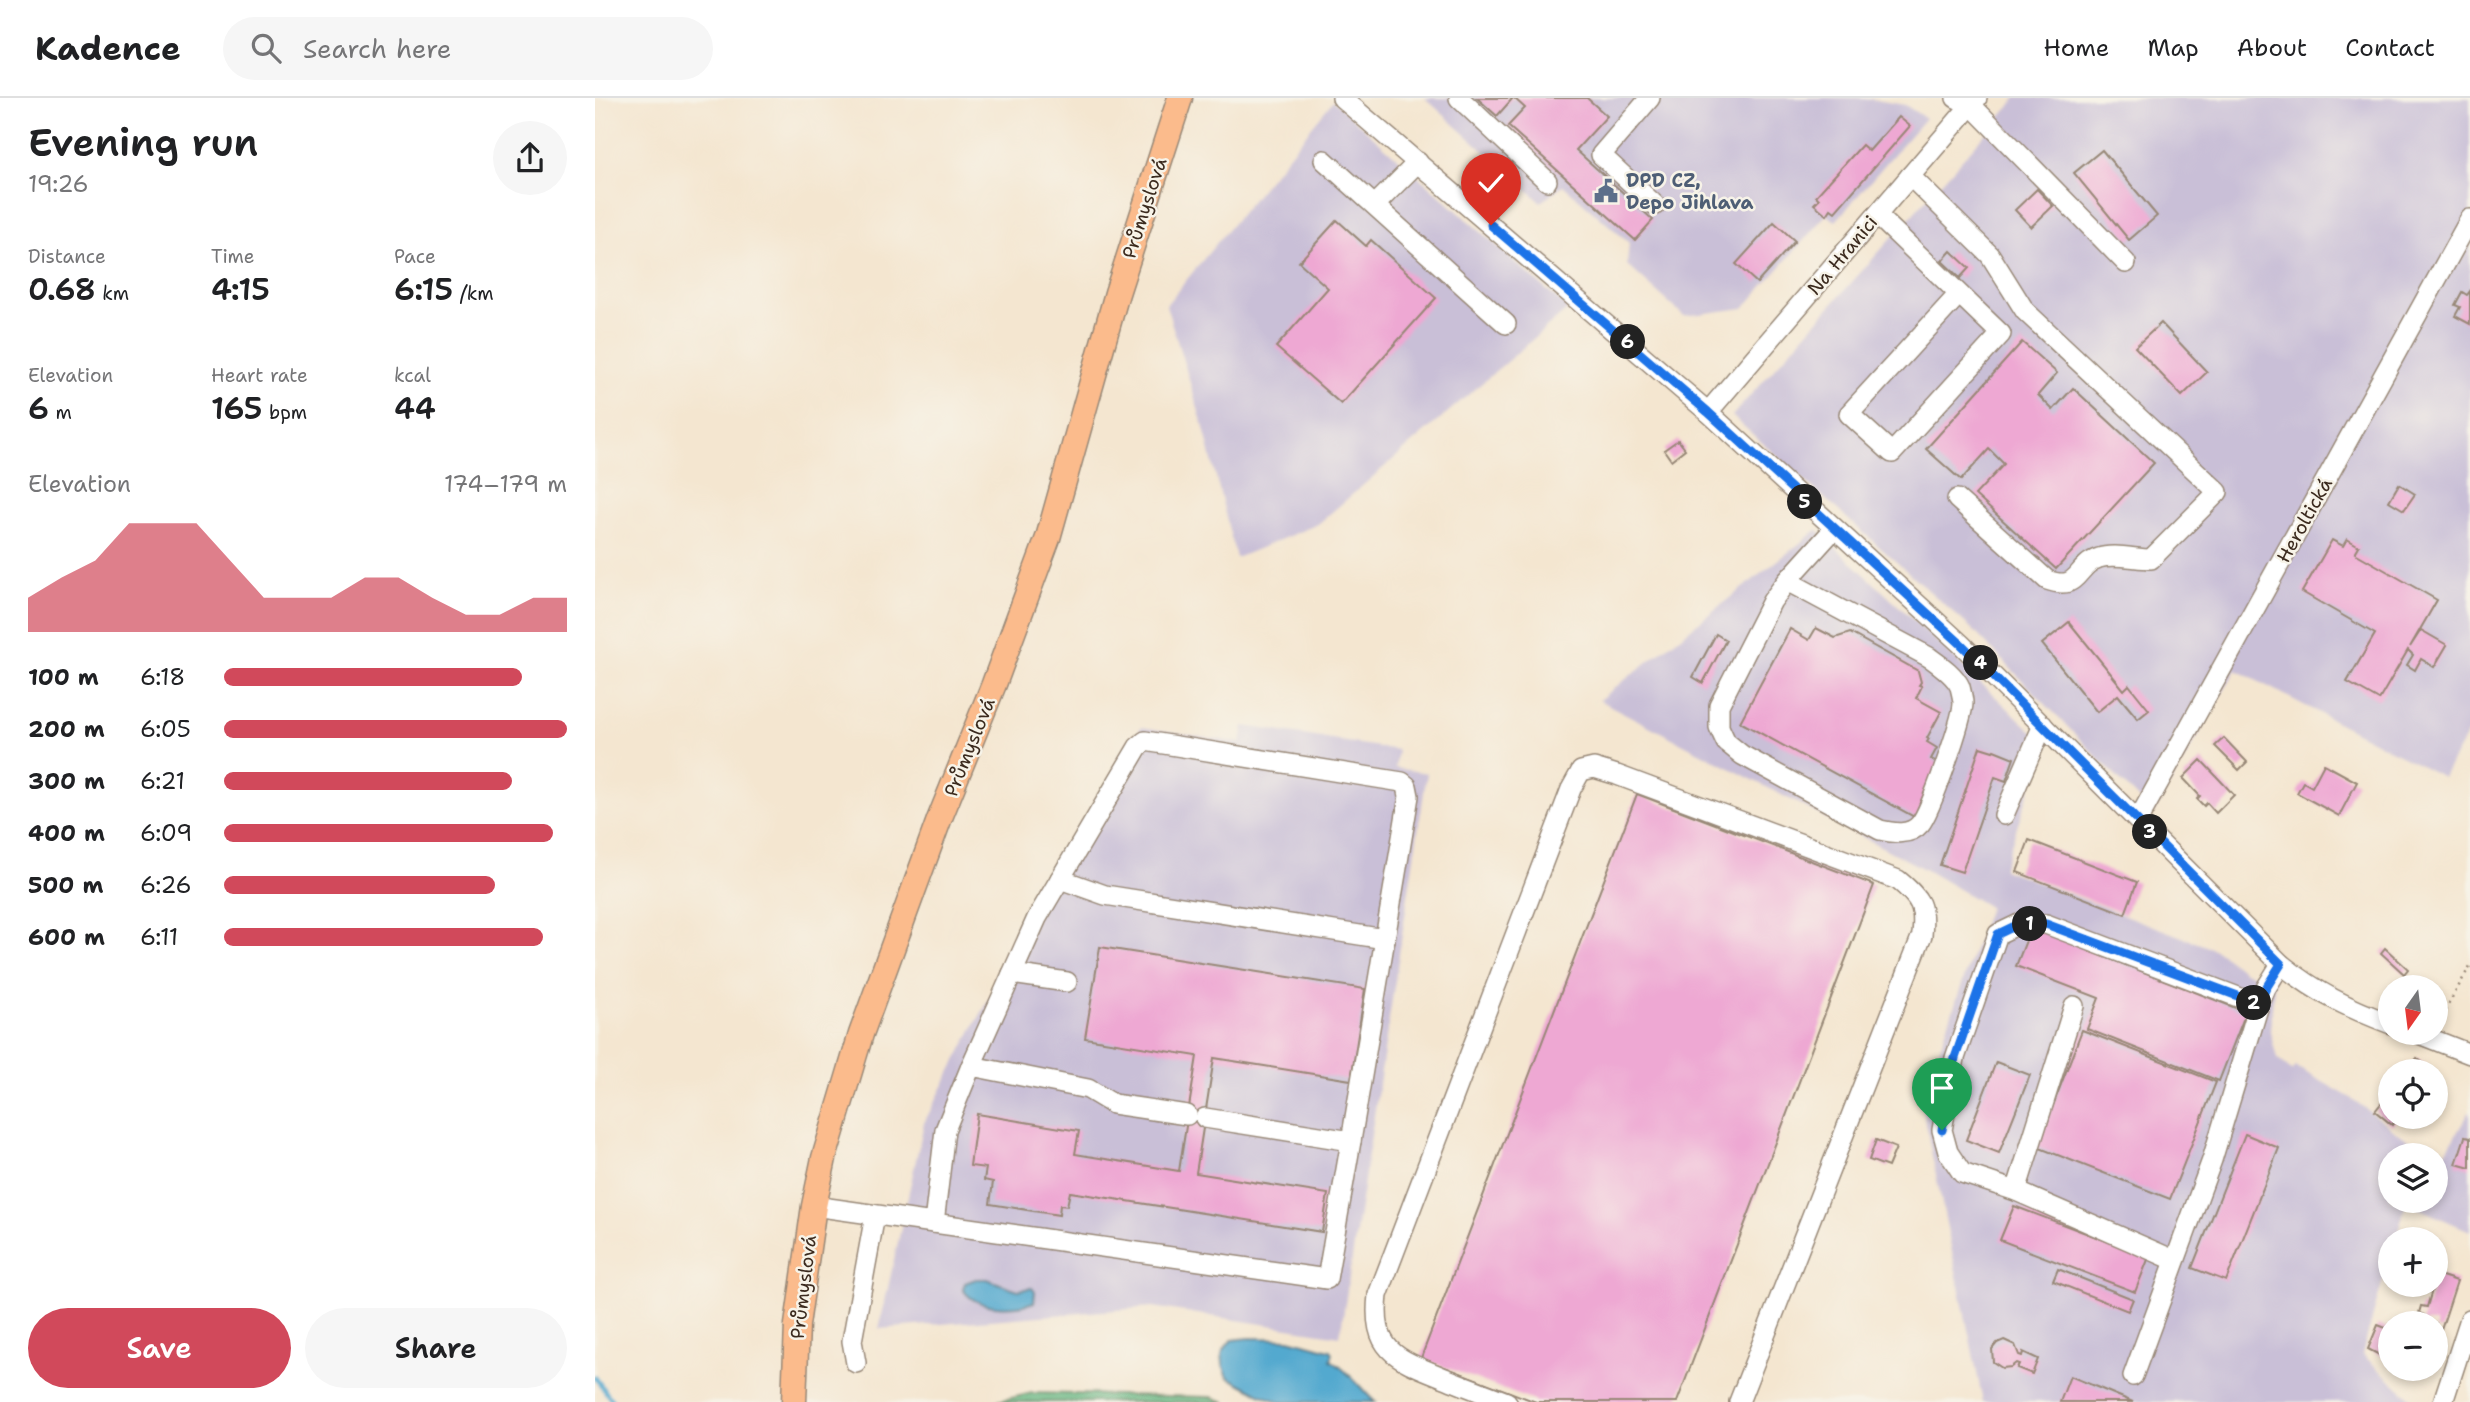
<!DOCTYPE html>
<html lang="en">
<head>
<meta charset="utf-8">
<style>
  body { margin:0; font-family:"Shantell Sans",sans-serif; background:#f6f6f6; color:#202124; height:100vh; display:flex; flex-direction:column; font-size:26px; white-space:nowrap }
  * { box-sizing:border-box; margin:0 }
  p { font-size:23px; color:#757577 }
  .icon { flex:none; width:38px; height:38px; fill:none; stroke:currentColor; stroke-width:2; stroke-linecap:round; stroke-linejoin:round }
  .map { position:relative; flex:1; overflow:hidden }
  .panel { display:flex; flex-direction:column; background:#fff; width:595px }
  .panel>* { flex:none }
  .needle { width:46px; rotate:194deg }
  .tools { position:absolute; left:1783px; top:877px; display:grid; gap:14px }
  .tools a { display:grid; place-items:center; width:70px; height:70px; border-radius:50%; background:#fff; box-shadow:0 4px 10px #0003; font-size:35px }
  .pin { position:absolute; display:grid; place-items:center; width:60px; height:60px; color:#fff; margin:-72px -30px; border-radius:50% 50% 50% 0; rotate:-45deg; box-shadow:0 0 7px #0007 }
  .pin .icon { rotate:45deg }
  .km { position:absolute; width:35px; height:35px; margin:-18px; border-radius:50%; background:#222; color:#fff; font-size:19px; line-height:35px; text-align:center }
  .round { display:grid; place-items:center; flex:none; width:74px; height:74px; border-radius:37px; background:#f6f6f6 }
  .headline { display:flex; align-items:center; justify-content:space-between; height:119px; padding:0 28px }
  h1 { font-size:38px; font-weight:600; line-height:52px }
  .stats { display:grid; grid-template-columns:repeat(3,1fr); gap:10px; height:119px; padding:7px 28px }
  .stats div { display:grid; align-content:center }
  .stats b { font-size:30px; font-weight:600 }
  .stats small { font-size:19px; font-weight:400 }
  .stats p { font-size:19px }
  .chart { height:196px; padding:14px 28px }
  .chart p { display:flex; justify-content:space-between }
  .chart svg { width:100%; height:126px; margin-top:7px; fill:#d1495b; opacity:.7 }
  .button { display:flex; gap:14px; margin-top:auto; padding:14px 28px }
  .button a { flex:1; height:80px; border-radius:42px; background:#d1495b; color:#fff; font-size:28px; font-weight:600; line-height:80px; text-align:center }
  .button a+a { background:#f6f6f6; color:#202124 }
  ul { padding:0 28px; list-style:none; font-size:23px }
  li { display:grid; grid-template-columns:112px 84px 1fr; align-items:center; height:52px }
  li i { height:18px; border-radius:9px; background:#d1495b }
  header { display:flex; align-items:center; gap:42px; box-sizing:border-box; height:98px; padding:0 35px; background:#fff; border-bottom:2px solid #e0e0e0 }
  header strong { font-size:33px }
  nav { display:flex; gap:38px; margin-inline-start:auto; font-size:24px }
  .search { width:490px; height:63px; background:#f6f6f6; display:flex; align-items:center; gap:18px; box-sizing:border-box; padding:0 24px; border-radius:38px; color:#757577; font-size:26px }
  main { display:flex; flex:1; min-height:0 }
  .map>svg:first-child { display:block }
</style>
</head>
<body>
<header>
<strong>Kadence</strong>
<div class="search"><svg class="icon" aria-label="search" viewBox="0 0 24 24"><circle cx="10" cy="10" r="6"/><path d="M15 15l6 6"/></svg>Search here</div>
<nav><a>Home</a><a>Map</a><a>About</a><a>Contact</a></nav>
</header>
<main>
<section class="panel">
<div class="headline"><div><h1>Evening run</h1><p>19:26</p></div><a class="round"><svg class="icon" aria-label="share" viewBox="0 0 24 24"><path d="M12 15V3M7 8l5-5 5 5M5 13v7h14v-7"/></svg></a></div>
<div class="stats">
<div><p>Distance</p><b>0.68<small> km</small></b></div>
<div><p>Time</p><b>4:15</b></div>
<div><p>Pace</p><b>6:15<small> /km</small></b></div>
</div>
<div class="stats">
<div><p>Elevation</p><b>6<small> m</small></b></div>
<div><p>Heart rate</p><b>165<small> bpm</small></b></div>
<div><p>kcal</p><b>44</b></div>
</div>
<div class="chart"><p><span>Elevation</span>174–179 m</p>
<svg viewBox="0 0 160 44" preserveAspectRatio="none"><path d="M0 44V32L10 25L20 19L30 6L40 6L50 6L60 19L70 32L80 32L90 32L100 25L110 25L120 32L130 38L140 38L150 32L160 32V44z"/></svg>
</div>
<ul>
<li><b>100 m</b>6:18<i style="width:87%"></i></li>
<li><b>200 m</b>6:05<i style="width:100%"></i></li>
<li><b>300 m</b>6:21<i style="width:84%"></i></li>
<li><b>400 m</b>6:09<i style="width:96%"></i></li>
<li><b>500 m</b>6:26<i style="width:79%"></i></li>
<li><b>600 m</b>6:11<i style="width:93%"></i></li>
</ul>
<div class="button"><a>Save</a><a>Share</a></div>
</section>
<div class="map">
<svg width="1875" height="1304" viewBox="0 0 1875 1304">
  <rect width="100%" height="100%" fill="#f7f3e8"/>
  <filter id="ink" filterUnits="userSpaceOnUse"><feTurbulence type="fractalNoise" baseFrequency=".0143" numOctaves="2"/><feDisplacementMap in="SourceGraphic" scale="14" xChannelSelector="R" yChannelSelector="G"/><feConvolveMatrix kernelMatrix="1 2 1 2 8 2 1 2 1" color-interpolation-filters="sRGB"/></filter>
  <filter id="wash" filterUnits="userSpaceOnUse"><feTurbulence type="fractalNoise" baseFrequency=".00686" numOctaves="4" result="noise"/><feDisplacementMap in="SourceGraphic" scale="28" xChannelSelector="R" yChannelSelector="G"/><feGaussianBlur stdDeviation="1.57" result="paint"/><feColorMatrix in="noise" values="0 0 0 0 0 0 0 0 0 0 0 0 0 0 0 0 0 1.4 0 .05"/><feComposite in="paint" operator="in"/></filter>
  <g filter="url(#wash)">
    <rect width="100%" height="100%" fill="#f4e6d0"/>
    <g fill="#c9bfd7">
      <polygon points="830,0 1269,0 1310,7 1330,20 1241,123 1231,117 1149,210 1089,218 1032,167 1034,145 968,87 946,104"/>
      <polygon points="1422,0 1875,0 1875,631 1848,679 1641,572 1558,716 1377,531 1137,318"/>
      <polygon points="738,3 973,211 723,426 641,460 609,330 571,207"/>
      <polygon points="1222,432 1450,645 1408,771 1621,852 1648,872 1658,877 1673,872 1680,877 1675,933 1682,961 1697,973 1701,969 1756,1000 1824,1050 1826,1048 1840,1057 1796,1057 1796,1102 1841,1102 1841,1057 1847,1061 1875,1012 1875,1133 1811,1105 1801,1141 1796,1141 1795,1158 1767,1256 1820,1304 1388,1304 1326,1004 1394,809 1331,772 1004,602"/>
      <polygon points="649,628 803,652 800,670 832,675 745,1238 558,1209 284,1231 329,1025 377,932 546,629 646,645"/>
    </g>
    <polygon fill="#66b681" stroke="#507050" stroke-width="2" points="437,1295 617,1299 631,1304 400,1304"/>
    <g fill="#53a9cf" stroke="#476a76" stroke-width="2">
      <path d="M391,1181L423,1192L437,1190L440,1194L439,1204C419,1211 380,1212 368,1191L370,1185L381,1181Z"/>
      <path d="M654,1240L694,1241L736,1252L738,1255L736,1262C756,1275 763,1288 780,1304H684L665,1296L633,1279L628,1267L627,1255L633,1246L637,1242Z"/>
    </g>
    <g fill="none" stroke-linecap="round" stroke-linejoin="round">
      <polyline stroke="#53a9cf" stroke-width="4.5" points="0,1279 18,1304"/>
    </g>
    <g id="blocks">
      <g fill="#eea8d3">
        <polygon points="882,0 918,0 902,18"/>
        <polygon points="919,0 992,0 1012,18 981,52 1058,122 1040,142 913,28 930,10"/>
        <polygon points="1304,19 1315,28 1240,114 1236,111 1232,117 1219,106 1224,101 1221,98 1267,47 1274,53"/>
        <polygon points="1507,52 1562,118 1534,142 1479,75"/>
        <polygon points="1442,91 1458,108 1436,129 1420,112"/>
        <polygon points="742,122 771,148 776,142 841,200 746,306 681,249 733,190 704,164"/>
        <polygon points="1179,124 1200,143 1162,185 1141,166"/>
        <polygon points="1356,153 1374,170 1365,180 1347,163"/>
        <polygon points="1875,193 1875,226 1860,218 1865,209 1860,207 1867,194 1872,197"/>
        <polygon points="1566,225 1612,274 1587,298 1540,249"/>
        <polygon points="1427,244 1462,275 1443,297 1458,312 1478,290 1559,365 1461,471 1380,397 1409,366 1394,351 1366,382 1331,351"/>
        <polygon points="1083,342 1090,351 1076,362 1069,352"/>
        <polygon points="1804,386 1820,396 1809,412 1794,403"/>
        <polygon points="1752,441 1764,448 1760,455 1842,502 1815,549 1826,532 1852,547 1839,569 1826,561 1820,572 1812,567 1818,557 1813,552 1784,602 1752,584 1780,536 1707,494 1737,442 1748,448"/>
        <polygon points="1474,524 1529,592 1534,587 1554,612 1543,621 1523,597 1502,614 1447,546"/>
        <polygon points="1221,530 1240,540 1255,535 1323,573 1326,584 1324,587 1327,588 1321,600 1346,614 1332,640 1334,641 1332,644 1342,650 1336,661 1349,668 1321,720 1145,624 1195,531 1214,542"/>
        <polygon points="1121,536 1131,542 1108,585 1098,579"/>
        <polygon points="1629,640 1652,664 1644,672 1620,648"/>
        <polygon points="1385,649 1398,653 1399,652 1419,660 1411,683 1400,679 1367,774 1345,767"/>
        <polygon points="1606,662 1639,697 1621,715 1612,705 1609,708 1602,701 1605,698 1588,680"/>
        <polygon points="1729,666 1762,684 1744,718 1702,695 1708,684 1717,689"/>
        <polygon points="1042,696 1279,787 1082,1304 941,1304 826,1260"/>
        <polygon points="1434,742 1542,784 1530,816 1422,774"/>
        <polygon points="1436,830 1651,914 1624,983 1492,931 1504,900 1421,868"/>
        <polygon points="505,849 770,891 756,982 619,960 601,1075 733,1096 727,1134 475,1094 472,1108 465,1107 464,1117 395,1106 398,1084 389,1082 391,1070 375,1068 382,1016 484,1033 480,1056 584,1073 602,958 490,940"/>
        <polygon points="1790,850 1813,871 1809,876 1786,855"/>
        <polygon points="1487,932 1621,984 1575,1101 1442,1049"/>
        <polygon points="1822,960 1838,973 1812,973"/>
        <polygon points="1401,964 1435,977 1404,1055 1371,1042"/>
        <polygon points="1796,993 1796,1018 1803,1018 1797,1027 1780,1013"/>
        <polygon points="1650,1036 1684,1050 1631,1183 1597,1170"/>
        <polygon points="1870,1039 1875,1040 1875,1070 1861,1066"/>
        <polygon points="1281,1042 1301,1050 1293,1069 1274,1062"/>
        <polygon points="1419,1108 1554,1159 1540,1194 1405,1142"/>
        <polygon points="1463,1171 1538,1201 1533,1213 1458,1183"/>
        <polygon points="1841,1176 1862,1183 1846,1232 1841,1230 1841,1225 1827,1225 1829,1217 1824,1215 1826,1208 1832,1209 1837,1192 1828,1189 1829,1186 1841,1186"/>
        <polygon points="1783,1227 1796,1232 1796,1263 1773,1251"/>
        <polygon points="1409,1242 1420,1247 1424,1257 1427,1258 1428,1254 1443,1261 1437,1276 1422,1270 1424,1266 1421,1265 1416,1269 1407,1270 1398,1264 1397,1251 1402,1245"/>
        <polygon points="1475,1278 1538,1304 1465,1304"/>
      </g>
    </g>
  </g>
  <g filter="url(#ink)">
    <use href="#blocks" fill-opacity="0" stroke="#988877" stroke-width="2"/>
    <g fill="none" stroke-linecap="round" stroke-linejoin="round">
      <g stroke="#988877" stroke-width="22">
        <g id="minor">
          <path d="M747,0L1113,314L1366,546L1686,866C1722,895 1753,910 1796,926"/>
          <polyline points="864,0 952,83"/>
          <polyline points="1055,0 1006,57 1060,107"/>
          <polyline points="1361,0 1376,7 1531,165"/>
          <polyline points="729,62 911,226"/>
          <path d="M1315,78L1395,157L1430,213L1623,394L1556,461C1541,461 1518,455 1504,460C1479,468 1486,494 1452,482L1362,401"/>
          <polyline points="781,106 823,64"/>
          <polyline points="1282,117 1406,236 1297,355 1254,316 1364,196"/>
          <polyline points="1113,314 1382,0"/>
          <path d="M1192,483L1334,559C1345,567 1360,577 1365,589C1366,593 1368,601 1368,605C1368,620 1335,715 1325,726C1315,738 1298,735 1285,732L1147,657L1131,644L1124,629V607L1177,503L1192,483L1239,431"/>
          <polyline points="1409,717 1448,627"/>
          <polyline points="1543,722 1875,121"/>
          <polyline points="465,781 510,797 790,841"/>
          <polyline points="417,876 472,884"/>
          <polyline points="1819,934 1875,956"/>
          <polyline points="376,968 442,820 543,649 550,643 807,684 812,688 814,698 756,1043"/>
          <polyline points="1421,1093 1479,908"/>
          <polyline points="219,1108 732,1181 756,1043 610,1020"/>
          <polyline points="339,1125 350,1032 376,968 493,991 518,1006 592,1017"/>
          <polyline points="1579,1162 1421,1093 1367,1075 1353,1054 1347,1032 1360,960 1403,836 1426,825 1451,826 1664,907"/>
          <polyline points="261,1265 257,1243 280,1117"/>
          <polyline points="1538,1278 1617,1062 1664,907 1671,890 1686,866"/>
          <path d="M912,1304C889,1295 867,1287 845,1278C799,1260 777,1251 783,1197L976,691L986,673L999,670L1022,677L1303,782C1326,801 1330,808 1327,837L1144,1304"/>
          <polyline points="1848,1304 1875,1221"/>
        </g>
      </g>
      <g stroke="#988877" stroke-width="27">
        <polyline id="major" points="199,1304 202,1227 219,1108 229,1060 266,936 344,722 399,586 453,440 522,195 585,0"/>
      </g>
      <polyline stroke="#988877" stroke-width="2.5" stroke-dasharray="2 5" stroke-linecap="butt" points="1843,925 1875,868"/>
      <use href="#minor" stroke="#fff" stroke-width="19"/>
      <use href="#major" stroke="#fbbb8c" stroke-width="24"/>
    </g>
  </g>
  <g fill="none" stroke-linecap="round" stroke-linejoin="round" filter="url(#ink)">
    <g stroke="#fff" stroke-width="14">
      <polyline id="route" points="896,127 1113,314 1366,546 1686,866 1671,890 1664,906 1451,826 1426,825 1403,836 1360,960 1347,1032"/>
    </g>
    <use href="#route" stroke="#1a73e8" stroke-width="9"/>
  </g>
  <defs>
    <g id="civic-bare" transform="scale(1.89)"><path d="M-.6-6.5H3V-4.5H.6V-3L4-1V1h2V6H-6V1h2V-1L-.6-3ZM-1.2 2.5V6h2.4V2.5Z" fill="#5c6f8a" stroke="#f7f3e8" stroke-width="2.5" paint-order="stroke"/></g>
  </defs>
  <g fill-rule="evenodd">
    <use href="#civic-bare" x="1011" y="93"/>
  </g>
  <g text-anchor="middle" stroke-width="5" stroke-linejoin="round" paint-order="stroke">
    <g font-size="19" font-weight="bold" fill="#4e5e75" stroke="#f7f3e8" text-anchor="start">
      <text x="1031" y="89">DPD CZ,<tspan x="1031" dy="22">Depo Jihlava</tspan></text>
    </g>
    <g font-size="19" fill="#3b2a1e" stroke="#f7f3e8">
      <text transform="translate(549 110) rotate(-72)" y="7">Průmyslová</text>
      <text transform="translate(1247 157) rotate(-50)" y="7">Na Hranici</text>
      <text transform="translate(1709 422) rotate(-61)" y="7">Heroltická</text>
      <text transform="translate(374 649) rotate(-68)" y="7">Průmyslová</text>
      <text transform="translate(208 1189) rotate(-83)" y="7">Průmyslová</text>
    </g>
  </g>
</svg>
<div class="tools">
<a><svg class="needle" viewBox="-14 -14 28 28"><path d="M0-13l5 13h-10z" fill="#e53935"/><path d="M0 13l5-13h-10z" fill="#757577"/></svg></a>
<a><svg class="icon" aria-label="locate" viewBox="0 0 24 24"><circle cx="12" cy="12" r="6"/><path d="M12 2v4M12 18v4M2 12h4M18 12h4"/></svg></a>
<a><svg class="icon" aria-label="layers" viewBox="0 0 24 24"><path d="M12 4l9 5-9 5-9-5zM3 14l9 5 9-5"/></svg></a>
<a>+</a>
<a>−</a>
</div>
<div class="pin" style="left:1347px;top:1032px;background:#1e9e55"><svg class="icon" aria-label="arrive" viewBox="0 0 24 24"><path d="M6 21V4h12l-3 4 3 4H6"/></svg></div>
<div class="pin" style="left:896px;top:127px;background:#d93025"><svg class="icon" aria-label="check" viewBox="0 0 24 24"><path d="M5 12l5 5 9-10"/></svg></div>
<b class="km" style="left:1435px;top:826px">1</b>
<b class="km" style="left:1659px;top:905px">2</b>
<b class="km" style="left:1555px;top:734px">3</b>
<b class="km" style="left:1386px;top:565px">4</b>
<b class="km" style="left:1210px;top:404px">5</b>
<b class="km" style="left:1033px;top:244px">6</b>
</div>
</main>
</body>
</html>
